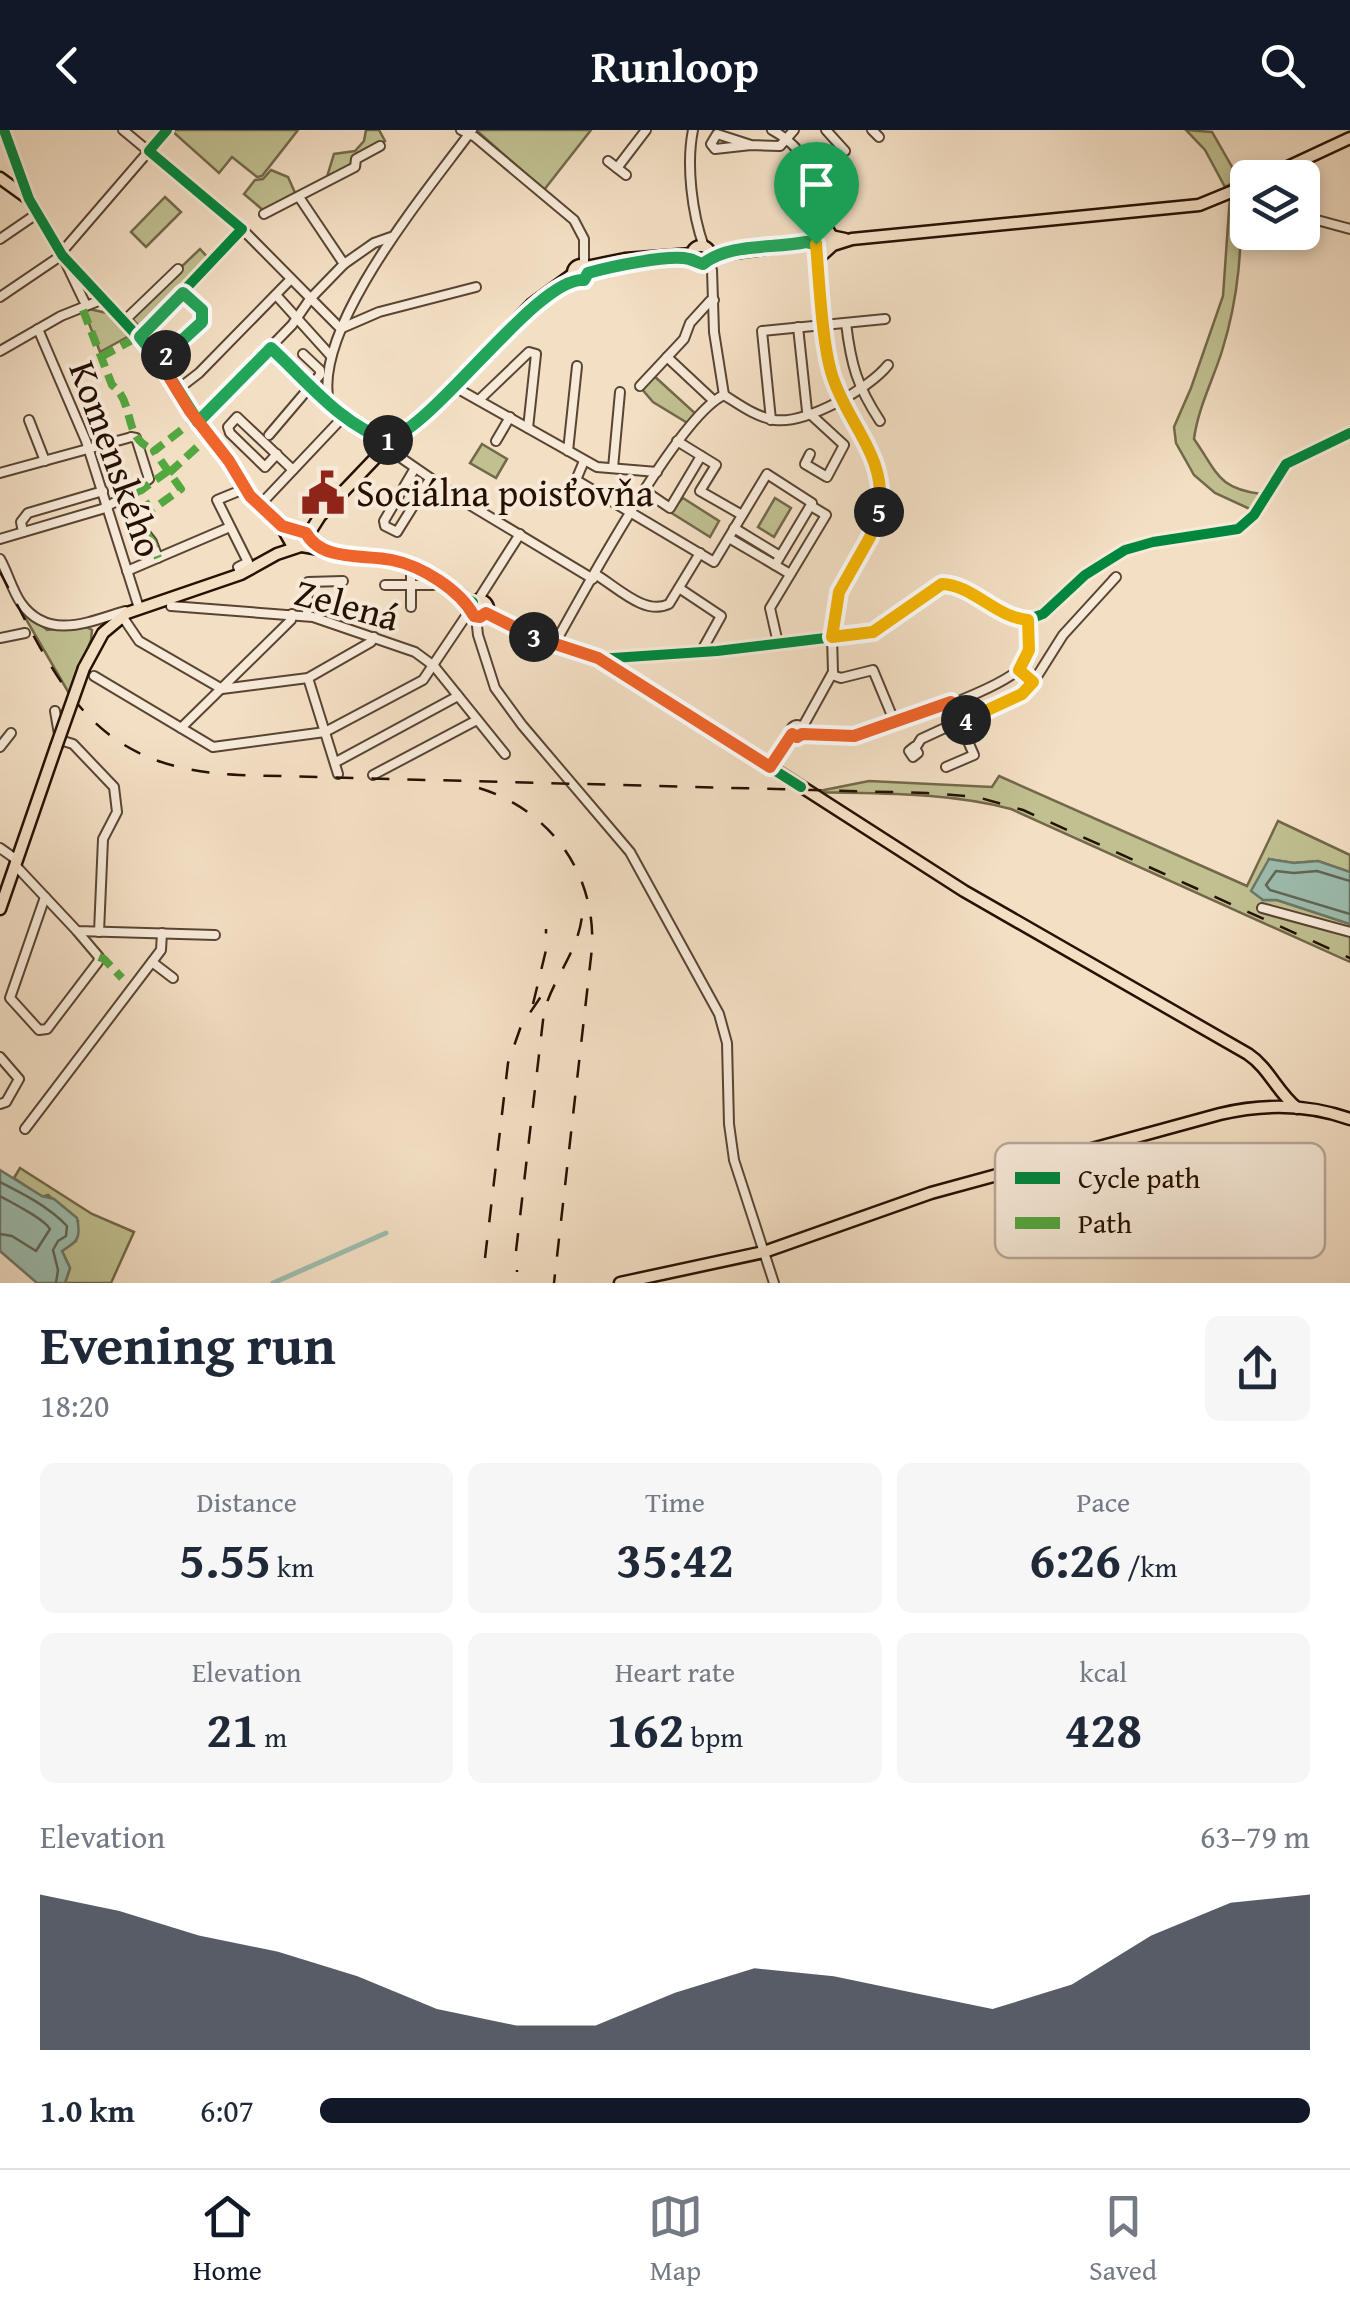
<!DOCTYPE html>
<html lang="en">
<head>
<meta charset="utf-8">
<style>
  body { margin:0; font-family:"Gentium Book Plus",serif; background:#f6f6f7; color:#1f2937; height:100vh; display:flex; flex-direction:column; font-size:38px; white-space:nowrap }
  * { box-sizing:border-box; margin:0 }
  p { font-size:32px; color:#747a83 }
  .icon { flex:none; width:55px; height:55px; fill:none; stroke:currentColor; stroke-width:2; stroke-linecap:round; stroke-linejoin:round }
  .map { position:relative; height:1153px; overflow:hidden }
  .side { display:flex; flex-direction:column; background:#fff; flex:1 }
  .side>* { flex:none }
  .buttons { position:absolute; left:1230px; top:30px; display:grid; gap:20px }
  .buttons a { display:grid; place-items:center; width:90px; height:90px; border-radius:15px; background:#fff; box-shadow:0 5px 15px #0003; font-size:50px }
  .pin { position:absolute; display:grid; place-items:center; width:85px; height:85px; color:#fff; margin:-102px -42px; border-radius:50% 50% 50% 0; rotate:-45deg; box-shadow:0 0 10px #0007 }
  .pin .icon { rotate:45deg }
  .km { position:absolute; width:50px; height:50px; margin:-25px; border-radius:50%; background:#222; color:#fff; font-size:28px; line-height:50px; text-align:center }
  .round { display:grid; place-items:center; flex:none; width:105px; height:105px; border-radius:15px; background:#f6f6f7 }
  .headline { display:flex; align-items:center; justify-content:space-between; height:170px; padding:0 40px }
  h1 { font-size:55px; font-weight:700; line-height:75px }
  .metrics { display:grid; grid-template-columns:repeat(3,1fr); gap:15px; height:170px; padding:10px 40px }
  .metrics div { display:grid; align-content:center; border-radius:15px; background:#f6f6f7; text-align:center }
  .metrics b { font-size:50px; font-weight:700 }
  .metrics small { font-size:28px; font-weight:400 }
  .metrics p { font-size:28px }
  .chart { height:280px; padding:20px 40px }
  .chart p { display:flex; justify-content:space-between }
  .chart svg { width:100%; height:180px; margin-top:10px; fill:#111827; opacity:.7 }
  ul { padding:0 40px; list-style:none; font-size:32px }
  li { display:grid; grid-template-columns:160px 120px 1fr; align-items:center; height:75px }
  li i { height:25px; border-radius:12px; background:#111827 }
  header { display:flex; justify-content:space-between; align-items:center; height:130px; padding:0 40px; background:#111827; color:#fff; font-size:45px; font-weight:700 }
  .tab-bar { display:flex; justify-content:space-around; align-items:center; height:140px; border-top:2px solid #e0e1e3; background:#fff; font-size:28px; color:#747a83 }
  .tab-bar a { display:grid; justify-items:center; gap:5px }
  .tab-bar .current { color:#111827 }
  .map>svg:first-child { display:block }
</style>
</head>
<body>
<header><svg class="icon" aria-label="back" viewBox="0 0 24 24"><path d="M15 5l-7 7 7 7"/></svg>Runloop<svg class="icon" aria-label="search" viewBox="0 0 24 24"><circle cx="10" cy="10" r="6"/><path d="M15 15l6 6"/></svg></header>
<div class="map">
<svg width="1350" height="1153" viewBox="0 0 1350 1153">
  <rect width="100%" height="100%" fill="#f3dfc4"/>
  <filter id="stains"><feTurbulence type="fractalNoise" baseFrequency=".002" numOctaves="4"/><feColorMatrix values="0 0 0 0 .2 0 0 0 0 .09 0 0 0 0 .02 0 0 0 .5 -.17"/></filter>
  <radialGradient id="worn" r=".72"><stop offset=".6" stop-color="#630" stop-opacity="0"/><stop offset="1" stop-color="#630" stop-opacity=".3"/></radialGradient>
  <g fill="#c0c091" stroke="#73684a" stroke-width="2.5">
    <polygon points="171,0 298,0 262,46 257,47 232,27 219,43"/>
    <polygon points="366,0 379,0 385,11 352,29 352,35 326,50 334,24 355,21 364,11"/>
    <polygon points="476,0 591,0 544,60"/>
    <polygon points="1186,0 1212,2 1239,49 1225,57 1205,20"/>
    <polygon points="271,40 288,47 296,65 264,81 244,64 255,50 263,49"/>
    <path d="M1242,60C1241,119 1240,163 1222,221C1213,250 1198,278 1194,309C1218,343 1217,358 1261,364L1252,380L1215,363L1194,345L1176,313L1174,297L1191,258L1223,166L1230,66Z"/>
    <polygon points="165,67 181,82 146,117 131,102"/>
    <polygon points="200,119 211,131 145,203 130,186"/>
    <polygon points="89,179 107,183 129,206 100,222 85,183"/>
    <polygon points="653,245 697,285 689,294 653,272 641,258"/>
    <polygon points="482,314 507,329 496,348 470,333"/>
    <polygon points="683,368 719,391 710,407 670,382"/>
    <polygon points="775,368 791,378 774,407 758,397"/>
    <polygon points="27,482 47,500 84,496 92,500 91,510 70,565 23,484"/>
    <path d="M999,646L1247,756L1278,691L1350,725V742L1318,731L1294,733L1269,729L1263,770H1277L1350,794V832L1011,679C947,662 880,664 814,662L869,651L992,657Z"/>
    <polygon points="20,1038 92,1084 134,1102 111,1153 65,1153 70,1138 62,1121 76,1111 78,1091 48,1065 42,1067 14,1048"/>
  </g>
  <g fill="#9dbdae" stroke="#6d7869" stroke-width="2.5">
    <polygon points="1269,729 1294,733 1318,731 1350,742 1350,794 1277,770 1263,770 1251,761"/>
    <path d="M0,1040L42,1066L54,1069L77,1088C82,1111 75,1112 62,1121L70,1138L65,1153H37L0,1121Z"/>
  </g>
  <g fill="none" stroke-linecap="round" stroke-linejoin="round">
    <g stroke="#626658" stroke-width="2.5">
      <polyline points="1350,751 1317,741 1294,743 1276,741 1266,755 1270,760 1350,784"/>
      <path d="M0,1052C24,1064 49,1077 67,1096L66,1106L58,1111L53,1120L58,1140L56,1153"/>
      <path d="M0,1066C14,1074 43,1088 50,1099L36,1121L12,1106L0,1104"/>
    </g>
    <polyline stroke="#9dbdae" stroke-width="5" points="273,1153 386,1103"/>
    <g stroke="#594432" stroke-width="12">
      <g id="minor">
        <polyline points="4,0 29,69"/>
        <polyline points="123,0 242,99 341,199"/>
        <polyline points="461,0 475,7 574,90 584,109 584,136"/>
        <path d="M693,0C686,35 692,83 704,117"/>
        <path d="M772,0C812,21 812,51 821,90"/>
        <polyline points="826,0 845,21"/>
        <polyline points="872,0 879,7"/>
        <polyline points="751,15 715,19 711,14 717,4 751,15 780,16 794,0"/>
        <polyline points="608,31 626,45"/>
        <polyline points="617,38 646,0"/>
        <polyline points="299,67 344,134"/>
        <polyline points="264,84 355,37 356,29 380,16"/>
        <polyline points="1302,86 1350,99"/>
        <polyline points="0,109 38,83"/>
        <polyline points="797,112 815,105 819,90"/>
        <polyline points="61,123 167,0"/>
        <polyline points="707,132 712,140 714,202 724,265"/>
        <polyline points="276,165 331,226"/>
        <polyline points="0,167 62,125 84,171"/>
        <polyline points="124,191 178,139"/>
        <path d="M846,193C851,235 857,256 880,291"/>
        <polyline points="798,197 807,281 844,315 827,347 805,334 810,324"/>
        <polyline points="342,198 379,182 476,157"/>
        <polyline points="38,199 86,311 139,478"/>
        <polyline points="140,207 242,99"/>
        <polyline points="271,218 333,276 384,316"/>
        <polyline points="0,221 61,186 96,172 100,167"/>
        <polyline points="667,227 714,271"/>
        <polyline points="160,232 202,191 201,180 183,163"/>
        <polyline points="453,256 597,337 657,342"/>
        <polyline points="640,256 684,209 690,193 710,171 714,170"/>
        <polyline points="177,260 199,243 291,149"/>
        <path d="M724,265C740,275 756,287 775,290C806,294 869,259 888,235"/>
        <polyline points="480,269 529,222 536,224 528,298"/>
        <path d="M329,272C312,197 429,59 472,0"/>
        <polyline points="29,290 45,331"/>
        <polyline points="771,290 762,201 885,189"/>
        <polyline points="198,292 292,195 310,169 344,134 374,113 391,107"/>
        <polyline points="269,305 320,245 320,240 303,224"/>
        <polyline points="496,311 510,287"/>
        <polyline points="677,311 716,335 700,361 742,385"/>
        <polyline points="568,321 577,236"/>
        <polyline points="394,323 465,372 593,449"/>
        <polyline points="277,324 265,337 230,303 228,297 237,287 293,340"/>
        <polyline points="584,331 576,350 714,432 767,344 812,373 775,435"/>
        <polyline points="415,338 384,391 385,396 397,402 430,349"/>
        <polyline points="613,338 620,262"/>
        <polyline points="0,343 128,308"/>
        <polyline points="645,361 670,378 701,326"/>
        <polyline points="128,364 149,349 136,308 131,307"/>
        <polyline points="119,369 152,412 158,428"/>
        <polyline points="259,376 345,285"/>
        <polyline points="734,398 780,426"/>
        <polyline points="23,402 21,392 28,383 103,361"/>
        <polyline points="729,408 790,444"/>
        <polyline points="0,409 102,379 126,366"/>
        <path d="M0,429C8,443 12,460 21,473C48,511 89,492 125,481"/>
        <polyline points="127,441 230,397"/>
        <polyline points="241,444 238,437 248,432 217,370 244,359"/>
        <path d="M595,444C617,457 645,486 669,474L700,423"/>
        <polyline points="385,455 433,455"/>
        <polyline points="679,458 721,486 701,522"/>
        <polyline points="478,470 520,404"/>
        <polyline points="171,476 313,487 415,522 434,536 505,624"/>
        <polyline points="411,477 411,435"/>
        <polyline points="122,486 139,511 222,559 308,548 371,512 374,507"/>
        <polyline points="307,486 308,452 343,451"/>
        <polyline points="476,487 478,505 495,558 522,595 630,722 719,884 727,913 729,994 734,1030 774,1153"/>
        <polyline points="0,508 25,503"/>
        <polyline points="778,513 770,478 826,385 811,376"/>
        <path d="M554,515C583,463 679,285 724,265"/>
        <path d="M598,529L717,521L867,503L901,485L941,454C980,455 1002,502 1043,484L1085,445L1125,420L1153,412L1238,399L1254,385L1286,334L1350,303"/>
        <polyline points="832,545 841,548 873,540 895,593"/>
        <polyline points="94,546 213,617 325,602 423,550 470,480"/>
        <polyline points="308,548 338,644"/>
        <polyline points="55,581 60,610 73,614 114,657 117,682 103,709 99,802"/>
        <circle cx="797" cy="601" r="6"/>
        <polyline points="181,598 291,490 292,484"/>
        <polyline points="802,598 833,542 832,507 839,462 875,395 881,363 873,323 841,269 830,237 818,116"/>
        <path d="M802,605C820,605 840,609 857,606C887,599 1006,558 1022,536C1032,522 1029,505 1028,490"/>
        <polyline points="0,617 11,603"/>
        <polygon points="914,617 918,623 913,627 909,621"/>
        <polyline points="916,617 921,609 1029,559 1063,505 1116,447 1113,450"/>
        <polyline points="336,632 458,566"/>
        <polyline points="770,637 792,604"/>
        <polyline points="946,637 974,625 951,573"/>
        <polyline points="373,645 477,590"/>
        <polyline points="0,718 17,730"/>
        <polyline points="15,735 77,801 215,805"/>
        <polyline points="45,767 10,868 39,900 47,899 98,832 99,827 77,801"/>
        <polyline points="1262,778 1350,802"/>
        <polyline points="152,832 173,848"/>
        <polyline points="0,927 19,949 6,972 0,974"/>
        <polyline points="25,999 161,820 162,803"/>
      </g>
    </g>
    <g stroke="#261002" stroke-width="15">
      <g id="major">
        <polyline points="0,48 29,69 62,125 154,224 190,281 229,331 244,359 282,397 291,413 297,416"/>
        <polyline points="1264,48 1350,8"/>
        <polyline points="821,89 831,105"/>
        <polyline points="829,108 825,117 816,112 821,104 845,109"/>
        <circle cx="701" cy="125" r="9"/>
        <polyline points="710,126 816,112"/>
        <polyline points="821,126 833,115 852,109 1199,75 1248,55"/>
        <circle cx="581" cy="143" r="8"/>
        <polyline points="586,137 625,129 692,124"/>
        <polyline points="392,310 420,289 532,174 573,144"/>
        <circle cx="391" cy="317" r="7"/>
        <polyline points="308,405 320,386 384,319"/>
        <polyline points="302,416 411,435 473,472"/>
        <circle cx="479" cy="479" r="9"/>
        <path d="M486,483C531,507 581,519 626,544L964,761L1248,924C1269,938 1277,962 1297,978"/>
        <polyline points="84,538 103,503 127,483 241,444 277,424 304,415 308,408"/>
        <polyline points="0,779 56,617"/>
        <path d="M620,1153L764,1122L931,1063L1220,984C1262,974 1308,974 1350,989"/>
      </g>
    </g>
    <use href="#minor" stroke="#f7ead9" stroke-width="8"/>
    <use href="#major" stroke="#f3dfc4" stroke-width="10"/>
    <g stroke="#261002" stroke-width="2.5" stroke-dasharray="18 18" stroke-linecap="butt">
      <path d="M0,442C61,557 91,639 239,645L927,663L977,667L1023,680L1350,828"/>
      <path d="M479,658C550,680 596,743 592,818L554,1153"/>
      <polyline points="533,874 546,820 546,799"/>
      <path d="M516,1121L544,882C553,848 578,822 582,786"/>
      <polyline points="485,1128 508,933 521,896 546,859"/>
      <polyline points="517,1142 517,1140"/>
    </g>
    <g stroke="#261002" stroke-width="15" stroke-linecap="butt">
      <polyline id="major-bridge" points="56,617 84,538"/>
    </g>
    <use href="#major-bridge" stroke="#f3dfc4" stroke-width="10"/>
    <g stroke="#53a840" stroke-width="8" stroke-dasharray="15 8" stroke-linecap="butt">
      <path d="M83,180L112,255C131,269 126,295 139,310C143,315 149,318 154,321"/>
      <polyline points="101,227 134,209"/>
      <polyline points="168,341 140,361 150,381 181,359 154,321 193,291"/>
      <polyline points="169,343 207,308"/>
      <polyline points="119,369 152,412 158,428"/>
      <polyline points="99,827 104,829 122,848"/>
    </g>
    <g stroke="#f7ead9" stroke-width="16">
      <g id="cycleway">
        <polyline points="4,0 29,69 62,125 154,224 190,281 229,331 244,359 266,382"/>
        <polyline points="140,207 242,99 149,21 167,0"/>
        <path d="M343,424C407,429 419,442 473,472"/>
        <polyline points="486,483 533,506 598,529 801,657"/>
        <path d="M598,529L717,521L867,503L901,485L941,454C980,455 1002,502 1043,484L1085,445L1125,420L1153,412L1238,399L1254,385L1286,334L1350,303"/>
      </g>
    </g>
    <use href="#cycleway" stroke="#00873e" stroke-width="10"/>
  </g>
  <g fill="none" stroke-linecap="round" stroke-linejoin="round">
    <g stroke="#fff" stroke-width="20">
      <path id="split-1" d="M388,310C438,293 538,146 584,150L588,143C609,137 669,124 689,129C694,130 698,133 703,134C729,113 772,119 806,112L816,114"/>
    </g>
    <g stroke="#fff" stroke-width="20">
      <path id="split-2" d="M166,225L202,192V180L183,163L140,207L160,232L198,292L271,218C306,250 342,296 388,310"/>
    </g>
    <g stroke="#fff" stroke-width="20">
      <path id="split-3" d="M166,225L160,232L190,281L229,331L250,366L282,396L306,403C322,432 364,424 392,430C422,436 460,460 474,486L480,487L486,483L534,507"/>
    </g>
    <g stroke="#fff" stroke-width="20">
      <polyline id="split-4" points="534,507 598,528 770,637 792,604 797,607 802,604 854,606 951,572 960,593 966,590"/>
    </g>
    <g stroke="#fff" stroke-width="20">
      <path id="split-5" d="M879,382L870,407L839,462L832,507L873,502L942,454C973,455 995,487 1028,490L1029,520L1019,540L1033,552L1022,564L966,590"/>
    </g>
    <g stroke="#fff" stroke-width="20">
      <path id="split-6" d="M816,114C819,148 822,214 832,245C847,294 888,326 879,382"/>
    </g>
    <use href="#split-1" stroke="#22a559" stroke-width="12"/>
    <use href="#split-2" stroke="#22a559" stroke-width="12"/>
    <use href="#split-3" stroke="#f0652b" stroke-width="12"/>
    <use href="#split-4" stroke="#f0652b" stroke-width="12"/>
    <use href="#split-5" stroke="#f5b400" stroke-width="12"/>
    <use href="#split-6" stroke="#f5b400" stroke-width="12"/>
  </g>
  <defs>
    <g id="civic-bare" transform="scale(3.45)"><path d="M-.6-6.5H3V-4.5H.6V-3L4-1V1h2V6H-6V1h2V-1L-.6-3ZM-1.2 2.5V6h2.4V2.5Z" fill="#8f2418" stroke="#f7ead9" stroke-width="2.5" paint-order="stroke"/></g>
  </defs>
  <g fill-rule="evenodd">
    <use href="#civic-bare" x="323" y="363"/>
  </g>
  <g text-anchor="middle" stroke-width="8" stroke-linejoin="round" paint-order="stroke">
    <g font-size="38" fill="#261002" stroke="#f7ead9">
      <text transform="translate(116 329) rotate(70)" y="13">Komenského</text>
      <text transform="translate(347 475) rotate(15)" y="13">Zelená</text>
    </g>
    <g font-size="38" fill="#261002" stroke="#f7ead9" text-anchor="start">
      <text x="356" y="376">Sociálna poisťovňa</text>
    </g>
  </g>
  <rect x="995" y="1013" width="330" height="115" rx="15" fill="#f7ead9" stroke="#b8a998" stroke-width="2.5"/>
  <rect x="1015" y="1042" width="45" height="12" fill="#00873e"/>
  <rect x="1015" y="1087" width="45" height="12" fill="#53a840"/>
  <g font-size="28" fill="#261002">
    <text x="1078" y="1058">Cycle path</text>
    <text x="1078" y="1103">Path</text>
  </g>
  <rect width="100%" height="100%" filter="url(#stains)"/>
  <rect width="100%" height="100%" fill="url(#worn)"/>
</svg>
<div class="buttons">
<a><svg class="icon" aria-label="layers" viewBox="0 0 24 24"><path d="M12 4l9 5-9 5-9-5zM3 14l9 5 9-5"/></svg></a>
</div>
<div class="pin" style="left:816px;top:114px;background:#1e9e55"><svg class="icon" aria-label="arrive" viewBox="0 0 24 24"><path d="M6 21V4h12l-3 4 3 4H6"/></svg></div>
<b class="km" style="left:388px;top:310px">1</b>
<b class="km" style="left:166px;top:225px">2</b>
<b class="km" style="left:534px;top:507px">3</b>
<b class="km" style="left:966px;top:590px">4</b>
<b class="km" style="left:879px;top:382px">5</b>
</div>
<section class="side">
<div class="headline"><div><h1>Evening run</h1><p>18:20</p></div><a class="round"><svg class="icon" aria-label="share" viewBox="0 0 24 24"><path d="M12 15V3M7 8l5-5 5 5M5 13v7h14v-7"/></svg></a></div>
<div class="metrics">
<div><p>Distance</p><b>5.55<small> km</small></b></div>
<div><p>Time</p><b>35:42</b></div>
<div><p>Pace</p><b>6:26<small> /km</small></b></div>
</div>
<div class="metrics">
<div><p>Elevation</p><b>21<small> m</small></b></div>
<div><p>Heart rate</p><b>162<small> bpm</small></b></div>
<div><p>kcal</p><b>428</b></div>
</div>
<div class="chart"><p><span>Elevation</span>63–79 m</p>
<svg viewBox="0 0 160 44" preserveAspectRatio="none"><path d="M0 44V6L10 10L20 16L30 20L40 26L50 34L60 38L70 38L80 30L90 24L100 26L110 30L120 34L130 28L140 16L150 8L160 6V44z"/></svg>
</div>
<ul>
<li><b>1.0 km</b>6:07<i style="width:100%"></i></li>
</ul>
</section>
<nav class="tab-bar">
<a class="current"><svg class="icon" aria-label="home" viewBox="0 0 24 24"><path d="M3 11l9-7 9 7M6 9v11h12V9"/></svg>Home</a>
<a><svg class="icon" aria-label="map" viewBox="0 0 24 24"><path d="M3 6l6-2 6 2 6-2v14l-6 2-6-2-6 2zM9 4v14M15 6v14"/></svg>Map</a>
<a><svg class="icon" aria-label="saved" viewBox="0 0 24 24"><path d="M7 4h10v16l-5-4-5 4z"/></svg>Saved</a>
</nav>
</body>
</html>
